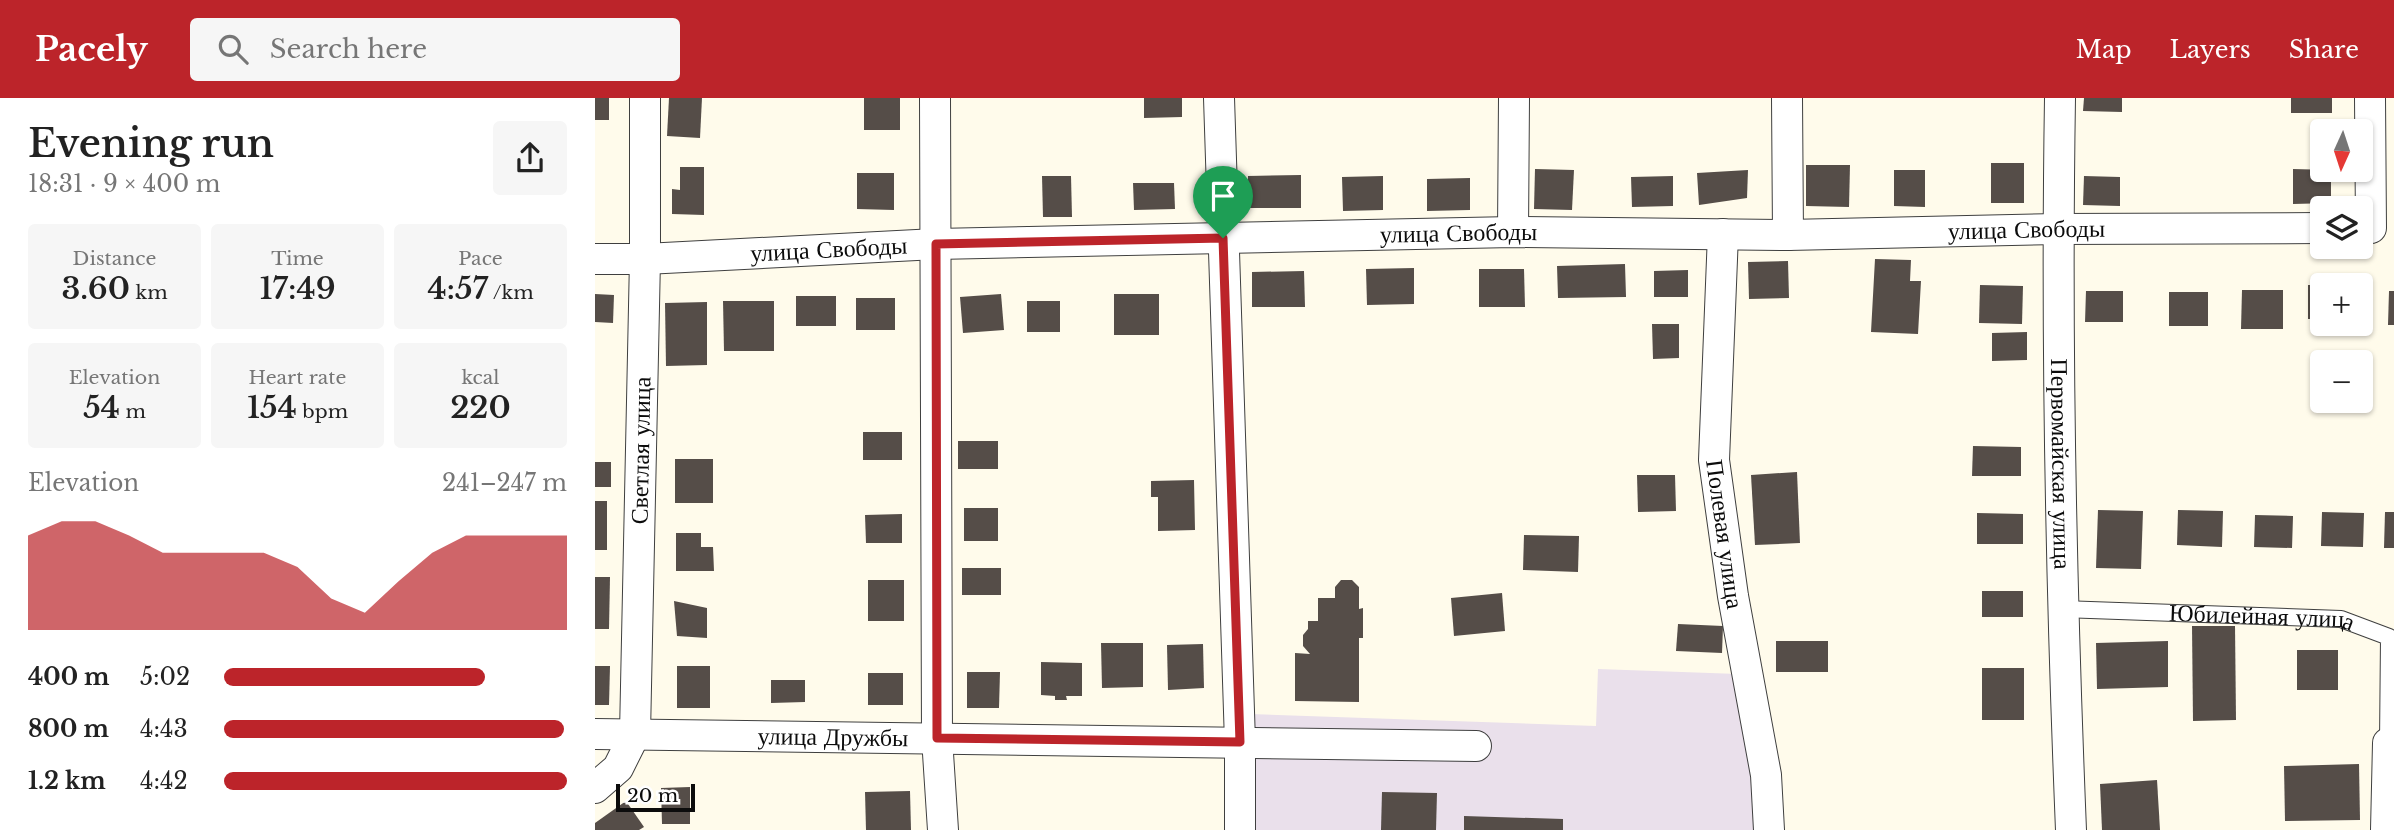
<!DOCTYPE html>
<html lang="en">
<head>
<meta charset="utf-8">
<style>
  body { margin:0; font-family:"Libre Baskerville",serif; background:#f6f6f6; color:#222; height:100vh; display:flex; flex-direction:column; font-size:26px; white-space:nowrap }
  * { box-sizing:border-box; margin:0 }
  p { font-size:23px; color:#767676 }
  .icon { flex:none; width:38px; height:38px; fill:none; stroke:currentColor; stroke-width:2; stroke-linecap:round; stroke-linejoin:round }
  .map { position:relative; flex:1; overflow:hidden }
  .drawer { display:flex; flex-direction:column; background:#fff; width:595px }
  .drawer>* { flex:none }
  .needle { width:46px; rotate:183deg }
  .buttons { position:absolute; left:1715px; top:21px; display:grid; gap:14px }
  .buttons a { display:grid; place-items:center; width:63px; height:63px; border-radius:7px; background:#fff; box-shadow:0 2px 5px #0004; font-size:35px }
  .scale { position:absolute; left:21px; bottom:18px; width:79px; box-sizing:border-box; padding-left:7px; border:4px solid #0c0c0c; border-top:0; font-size:19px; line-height:24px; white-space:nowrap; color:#0c0c0c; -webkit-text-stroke:5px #fff; paint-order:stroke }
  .pin { position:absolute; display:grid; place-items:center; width:60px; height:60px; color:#fff; margin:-72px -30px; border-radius:50% 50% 50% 0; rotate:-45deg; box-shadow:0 0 7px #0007 }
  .pin .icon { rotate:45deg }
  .round { display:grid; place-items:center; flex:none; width:74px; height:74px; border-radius:7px; background:#f6f6f6 }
  .headline { display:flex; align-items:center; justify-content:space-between; height:119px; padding:0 28px }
  h1 { font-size:38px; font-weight:600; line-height:52px }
  .metrics { display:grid; grid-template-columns:repeat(3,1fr); gap:10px; height:119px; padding:7px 28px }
  .metrics div { display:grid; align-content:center; border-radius:7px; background:#f6f6f6; text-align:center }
  .metrics b { font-size:30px; font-weight:600 }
  .metrics small { font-size:19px; font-weight:400 }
  .metrics p { font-size:19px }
  .chart { height:196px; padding:14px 28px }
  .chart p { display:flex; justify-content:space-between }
  .chart svg { width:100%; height:126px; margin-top:7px; fill:#bc242a; opacity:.7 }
  ul { padding:0 28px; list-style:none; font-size:23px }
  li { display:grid; grid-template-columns:112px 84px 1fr; align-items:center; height:52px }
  li i { height:18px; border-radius:9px; background:#bc242a }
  header { display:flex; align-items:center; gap:42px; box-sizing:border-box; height:98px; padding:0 35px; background:#bc242a; color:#fff }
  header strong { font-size:33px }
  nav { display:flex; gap:38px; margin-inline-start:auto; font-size:24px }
  .search { width:490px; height:63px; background:#f6f6f6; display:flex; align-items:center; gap:18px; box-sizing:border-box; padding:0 24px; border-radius:7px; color:#767676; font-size:26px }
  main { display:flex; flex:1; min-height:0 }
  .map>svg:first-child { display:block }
</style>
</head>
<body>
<header>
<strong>Pacely</strong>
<div class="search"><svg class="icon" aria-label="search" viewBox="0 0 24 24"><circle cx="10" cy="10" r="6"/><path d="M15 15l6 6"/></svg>Search here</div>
<nav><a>Map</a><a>Layers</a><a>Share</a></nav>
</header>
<main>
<section class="drawer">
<div class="headline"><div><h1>Evening run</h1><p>18:31 · 9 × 400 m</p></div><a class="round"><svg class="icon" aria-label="share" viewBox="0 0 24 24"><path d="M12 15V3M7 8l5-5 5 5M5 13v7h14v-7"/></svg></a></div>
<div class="metrics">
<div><p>Distance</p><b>3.60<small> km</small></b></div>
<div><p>Time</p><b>17:49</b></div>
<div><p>Pace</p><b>4:57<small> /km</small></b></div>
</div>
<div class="metrics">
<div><p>Elevation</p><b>54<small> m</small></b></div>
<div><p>Heart rate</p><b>154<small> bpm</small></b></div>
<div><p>kcal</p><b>220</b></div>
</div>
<div class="chart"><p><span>Elevation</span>241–247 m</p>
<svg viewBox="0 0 160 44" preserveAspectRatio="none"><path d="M0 44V11L10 6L20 6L30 11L40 17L50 17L60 17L70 17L80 22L90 33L100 38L110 27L120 17L130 11L140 11L150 11L160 11V44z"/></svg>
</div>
<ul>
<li><b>400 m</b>5:02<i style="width:76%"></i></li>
<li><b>800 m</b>4:43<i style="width:99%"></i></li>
<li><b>1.2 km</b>4:42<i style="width:100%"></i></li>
</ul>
</section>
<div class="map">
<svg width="1799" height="732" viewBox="0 0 1799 732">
  <rect width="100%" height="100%" fill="#fffbeb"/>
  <polygon fill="#eae0eb" points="1003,571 1143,576 1165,732 657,732 655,616 1001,628"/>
  <g fill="#554d48">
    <rect x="0" y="0" width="14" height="22"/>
    <polygon points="74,0 107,0 105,40 72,38"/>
    <rect x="269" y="0" width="36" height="32"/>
    <polygon points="549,0 587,0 587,19 549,20"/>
    <polygon points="1489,0 1527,0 1527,14 1488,13"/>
    <rect x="1696" y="0" width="41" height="15"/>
    <rect x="1396" y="65" width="33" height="40"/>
    <polygon points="1211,67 1255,67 1254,109 1211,108"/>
    <polygon points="85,69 109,69 109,117 77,116 77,91 85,92"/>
    <polygon points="940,71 979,72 977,112 939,111"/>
    <polygon points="1698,71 1736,72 1736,105 1698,106"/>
    <polygon points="1153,72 1152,100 1104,107 1102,75"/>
    <polygon points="1299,72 1330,72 1330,109 1299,108"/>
    <polygon points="262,75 299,75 299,112 262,111"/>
    <polygon points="706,77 706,110 653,110 653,78"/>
    <polygon points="447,78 476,78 477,119 448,119"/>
    <polygon points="788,78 788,112 748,113 747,79"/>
    <polygon points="1078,78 1078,108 1037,109 1036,79"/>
    <polygon points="1489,78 1525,79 1525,108 1488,107"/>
    <polygon points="875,80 875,112 832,113 832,81"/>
    <polygon points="538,85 579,85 580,111 539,112"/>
    <polygon points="1280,161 1316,162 1315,183 1326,183 1323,236 1276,234"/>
    <polygon points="1193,163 1194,200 1154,201 1153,164"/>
    <polygon points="1030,166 1031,199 963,200 962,168"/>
    <polygon points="819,170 819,206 772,207 771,171"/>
    <polygon points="884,171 929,171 930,209 884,209"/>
    <polygon points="1093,172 1093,199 1059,199 1059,173"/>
    <polygon points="709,173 710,209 657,209 657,174"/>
    <polygon points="1385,187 1428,188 1427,226 1384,225"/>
    <rect x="1713" y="187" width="14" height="34"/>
    <polygon points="1647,192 1688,192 1688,231 1646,231"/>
    <polygon points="1491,193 1528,193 1528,224 1490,224"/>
    <polygon points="1794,193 1799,193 1799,227 1793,227"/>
    <rect x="1574" y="194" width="39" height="34"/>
    <polygon points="0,196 19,197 18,225 0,224"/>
    <polygon points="406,196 409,232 368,235 365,199"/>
    <rect x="519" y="196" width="45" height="41"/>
    <rect x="201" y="198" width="40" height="30"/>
    <rect x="261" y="200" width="39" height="32"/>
    <polygon points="128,203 179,203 179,253 129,253"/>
    <rect x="432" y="203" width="33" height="31"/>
    <polygon points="112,204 112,267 71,268 70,205"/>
    <polygon points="1057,226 1084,226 1084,260 1058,261"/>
    <polygon points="1432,234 1432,262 1397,263 1397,235"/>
    <rect x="268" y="334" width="39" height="28"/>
    <rect x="363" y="343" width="40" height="28"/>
    <polygon points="1378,348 1426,349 1426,378 1377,378"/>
    <rect x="80" y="361" width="38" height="44"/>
    <rect x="0" y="364" width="16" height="25"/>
    <polygon points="1202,374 1205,445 1160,447 1156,377"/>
    <polygon points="1042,377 1080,377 1081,413 1043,414"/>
    <polygon points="599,382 600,432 563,433 563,399 556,399 556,383"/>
    <rect x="0" y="403" width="12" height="49"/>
    <rect x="369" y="410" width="34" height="33"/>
    <polygon points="1503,412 1548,413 1546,471 1501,470"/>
    <polygon points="1583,412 1628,413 1627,449 1582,447"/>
    <polygon points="1727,414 1769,415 1768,449 1726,448"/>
    <polygon points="1790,414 1799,414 1799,450 1789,450"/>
    <polygon points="1382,415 1428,416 1428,446 1382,446"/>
    <polygon points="307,416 307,445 271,445 270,417"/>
    <polygon points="1660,417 1698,418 1697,450 1659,449"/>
    <polygon points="81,435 106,435 106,449 118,449 119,473 81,473"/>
    <polygon points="929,437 984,438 983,474 928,472"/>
    <rect x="367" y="470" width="39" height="27"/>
    <polygon points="0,479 15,479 14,531 0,531"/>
    <rect x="273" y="482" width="36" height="41"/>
    <polygon points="746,482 757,482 764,489 764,511 768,510 768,540 764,540 764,604 700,603 700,555 715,556 708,548 708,537 713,531 713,523 723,523 723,500 740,500 740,489"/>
    <rect x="1387" y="493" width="41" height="26"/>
    <polygon points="907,495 910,533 859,538 856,500"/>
    <polygon points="79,503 112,510 112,540 82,538"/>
    <polygon points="1083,526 1128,528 1127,555 1081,553"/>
    <polygon points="1597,528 1640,528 1641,622 1598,623"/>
    <rect x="1181" y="543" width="52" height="31"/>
    <polygon points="1573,543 1573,589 1502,591 1501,545"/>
    <polygon points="506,545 548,545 548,589 507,590"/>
    <polygon points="608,546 609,590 573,592 572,547"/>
    <rect x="1702" y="552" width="41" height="40"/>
    <polygon points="446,564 487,565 487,598 471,598 472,602 460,602 460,598 446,597"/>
    <polygon points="0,568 15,568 14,607 0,607"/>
    <rect x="82" y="568" width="33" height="42"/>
    <rect x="1387" y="570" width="42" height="52"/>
    <polygon points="372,574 405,574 404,610 372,610"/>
    <rect x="273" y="575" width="35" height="32"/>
    <polygon points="176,582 210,582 210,604 176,605"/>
    <polygon points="1764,666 1765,722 1690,723 1689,668"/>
    <polygon points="1562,682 1565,732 1507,732 1505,686"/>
    <polygon points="95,689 95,726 67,726 66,690"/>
    <polygon points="315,693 316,732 271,732 270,694"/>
    <polygon points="787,694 842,695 841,732 786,732"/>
    <polygon points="31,703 49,729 44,732 0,732 0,725"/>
    <polygon points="869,718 968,721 968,732 869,732"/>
  </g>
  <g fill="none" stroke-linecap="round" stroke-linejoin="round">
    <g stroke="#3f3f3f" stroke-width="18">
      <g id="service">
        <path id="s1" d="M1467,511L1746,521L1794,539L1793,645"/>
      </g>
    </g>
    <g stroke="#3f3f3f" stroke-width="32">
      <g id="minor">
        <polyline points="340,0 342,640 348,732"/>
        <polyline points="624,0 645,644 645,732"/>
        <polyline points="1192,0 1193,137"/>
        <path id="s2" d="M1465,0C1461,244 1466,488 1476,732"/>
        <polyline points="1775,0 1776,130"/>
        <polyline points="918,134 919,0"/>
        <path id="s3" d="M1128,136L1119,362L1138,498L1171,677L1174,732"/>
        <path id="s4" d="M0,161H50L341,146L918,134L1193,137L1463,131L1727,130"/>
        <path id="s5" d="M0,636L881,648"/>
        <path id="s6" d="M0,690L23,670L40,636L50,161V0"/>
        <polyline points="1791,732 1793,645 1799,645"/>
      </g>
    </g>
    <use href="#service" stroke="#fff" stroke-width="16"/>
    <use href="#minor" stroke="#fff" stroke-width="30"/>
  </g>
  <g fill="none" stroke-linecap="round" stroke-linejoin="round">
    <g stroke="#fff" stroke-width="14">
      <polygon id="route" points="628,140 645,644 342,640 341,146"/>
    </g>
    <use href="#route" stroke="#bc242a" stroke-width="9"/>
  </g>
  <g text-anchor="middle" stroke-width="7" stroke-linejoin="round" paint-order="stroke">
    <g font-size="24" fill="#0c0c0c" stroke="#fff">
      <text dy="8" stroke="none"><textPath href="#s4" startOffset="1432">улица Свободы</textPath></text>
      <text dy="8" stroke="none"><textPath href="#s4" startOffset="864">улица Свободы</textPath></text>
      <text dy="8" stroke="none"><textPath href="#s4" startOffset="234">улица Свободы</textPath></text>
      <text dy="8" stroke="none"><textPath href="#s6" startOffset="352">Светлая улица</textPath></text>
      <text dy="8" stroke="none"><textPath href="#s2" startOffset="366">Первомайская улица</textPath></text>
      <text dy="8" stroke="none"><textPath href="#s3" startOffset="301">Полевая улица</textPath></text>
      <text dy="8" stroke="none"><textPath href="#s1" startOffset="200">Юбилейная улица</textPath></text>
      <text dy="8" stroke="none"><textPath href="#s5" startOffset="238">улица Дружбы</textPath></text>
    </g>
  </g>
</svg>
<div class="buttons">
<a><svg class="needle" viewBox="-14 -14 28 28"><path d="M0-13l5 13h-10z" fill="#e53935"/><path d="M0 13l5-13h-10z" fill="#767676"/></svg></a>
<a><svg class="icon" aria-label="layers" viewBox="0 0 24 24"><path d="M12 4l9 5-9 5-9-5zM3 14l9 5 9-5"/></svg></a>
<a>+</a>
<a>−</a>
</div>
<div class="scale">20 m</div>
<div class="pin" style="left:628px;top:140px;background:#1e9e55"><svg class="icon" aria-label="arrive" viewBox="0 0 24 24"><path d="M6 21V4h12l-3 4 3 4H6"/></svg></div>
</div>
</main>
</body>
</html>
